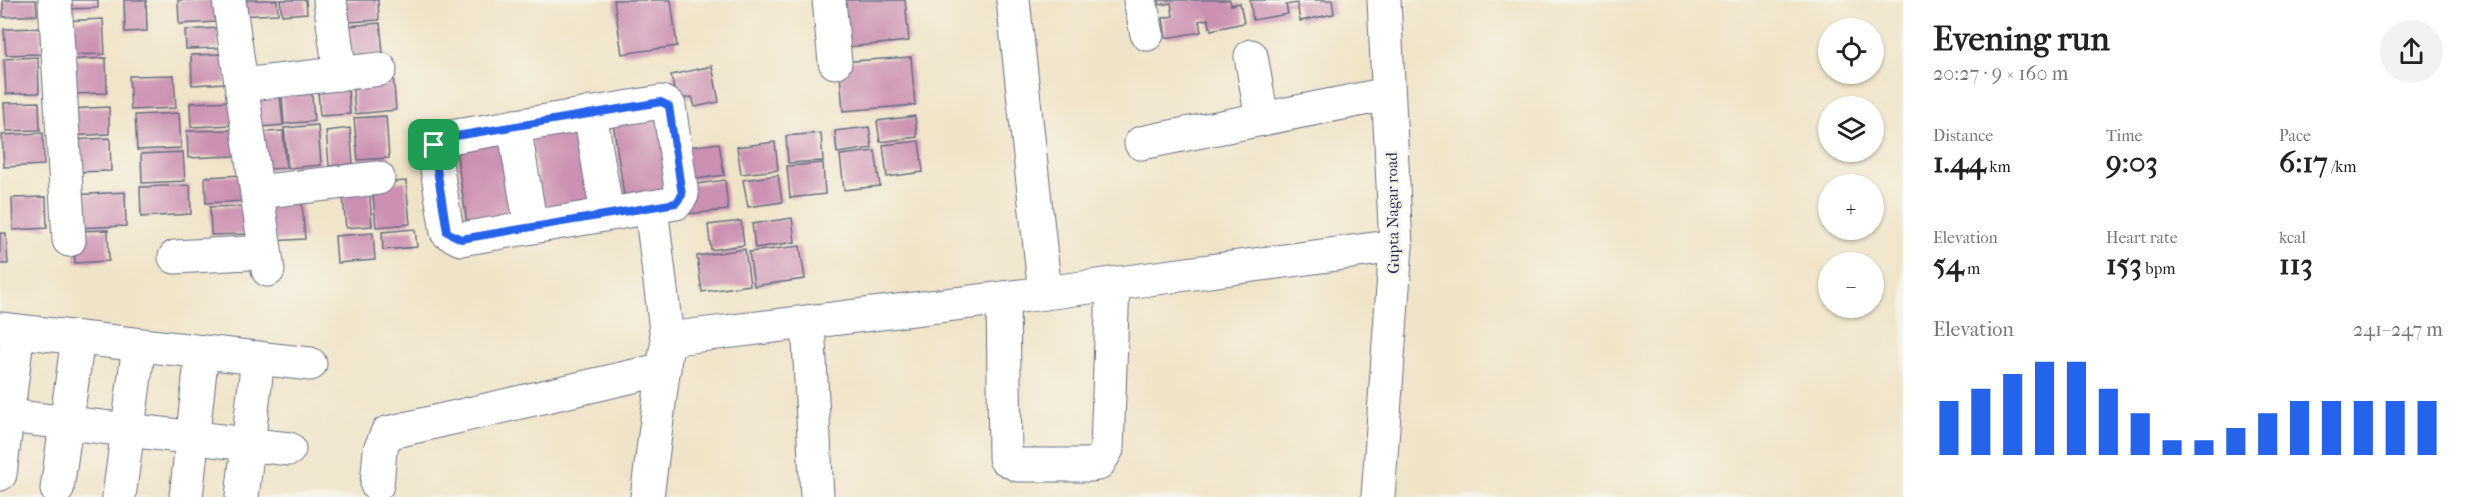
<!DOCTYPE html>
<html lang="en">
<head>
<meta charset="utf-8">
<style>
  body { margin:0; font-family:"IM FELL French Canon",serif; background:#f2f2f2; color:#222; height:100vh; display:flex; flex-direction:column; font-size:22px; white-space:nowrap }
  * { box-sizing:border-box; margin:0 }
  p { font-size:20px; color:#767676 }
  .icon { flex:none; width:33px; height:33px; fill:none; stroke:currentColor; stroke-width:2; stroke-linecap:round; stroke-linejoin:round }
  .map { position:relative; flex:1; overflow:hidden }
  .sheet { display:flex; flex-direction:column; background:#fff; width:570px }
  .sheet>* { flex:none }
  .buttons { position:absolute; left:1818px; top:18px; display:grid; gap:12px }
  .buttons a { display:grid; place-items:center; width:66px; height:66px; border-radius:50%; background:#fff; box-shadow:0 2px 4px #0004; font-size:30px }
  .pin { position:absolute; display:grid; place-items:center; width:51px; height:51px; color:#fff; margin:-26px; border-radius:12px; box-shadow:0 3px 9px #0006 }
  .round { display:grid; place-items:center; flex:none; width:63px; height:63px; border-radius:32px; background:#f2f2f2 }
  .overview { display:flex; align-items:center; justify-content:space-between; height:102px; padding:0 30px }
  h1 { font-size:33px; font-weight:800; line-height:45px }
  .stats { display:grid; grid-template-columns:repeat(3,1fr); gap:9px; height:102px; padding:6px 30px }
  .stats div { display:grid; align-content:center }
  .stats b { font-size:30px; font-weight:800 }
  .stats small { font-size:16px; font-weight:400 }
  .stats p { font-size:16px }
  .chart { height:168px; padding:12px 30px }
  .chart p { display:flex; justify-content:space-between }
  .chart svg { width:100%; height:108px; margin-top:6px; stroke:#2563eb; stroke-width:6 }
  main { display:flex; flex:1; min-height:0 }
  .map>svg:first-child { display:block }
</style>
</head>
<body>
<main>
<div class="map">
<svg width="1903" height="497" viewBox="0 0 1903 497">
  <rect width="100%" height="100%" fill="#f7f3e8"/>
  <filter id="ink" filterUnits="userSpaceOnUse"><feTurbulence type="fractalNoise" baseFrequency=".0167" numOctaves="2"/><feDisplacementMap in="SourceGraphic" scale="12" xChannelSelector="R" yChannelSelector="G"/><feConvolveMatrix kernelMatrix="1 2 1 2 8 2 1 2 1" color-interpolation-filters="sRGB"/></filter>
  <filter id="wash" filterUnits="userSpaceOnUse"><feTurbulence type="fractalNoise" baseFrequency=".008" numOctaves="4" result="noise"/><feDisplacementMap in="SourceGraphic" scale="24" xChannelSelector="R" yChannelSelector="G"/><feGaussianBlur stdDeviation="1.35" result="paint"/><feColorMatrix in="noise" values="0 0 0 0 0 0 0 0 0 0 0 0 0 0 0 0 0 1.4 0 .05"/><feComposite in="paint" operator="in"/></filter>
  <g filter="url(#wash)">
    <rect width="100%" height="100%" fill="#f0e4c8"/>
    <g id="blocks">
      <g fill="#cc91b2">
        <polygon points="3,0 36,0 37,15 3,17"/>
        <polygon points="61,0 98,0 98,8 62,9"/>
        <polygon points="124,0 146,0 147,31 125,32"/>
        <polygon points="178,0 215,0 216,22 179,24"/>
        <polygon points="237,0 277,0 278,14 238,16"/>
        <polygon points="280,0 306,0 307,13 282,15"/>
        <polygon points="333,0 378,0 379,20 334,23"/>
        <polygon points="614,0 671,0 677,46 622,54"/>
        <polygon points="833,0 905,0 909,41 838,48"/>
        <polygon points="1159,0 1230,0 1231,5 1240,3 1244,23 1211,30 1208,19 1199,21 1201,32 1166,38 1163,18 1173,16 1171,3 1160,5"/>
        <polygon points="1250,0 1332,0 1334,14 1300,21 1297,3 1286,5 1288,14 1253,20"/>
        <polygon points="103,19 105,54 64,55 62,21"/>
        <polygon points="380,23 383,53 339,56 337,27"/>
        <polygon points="40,28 41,54 6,55 4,29"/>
        <polygon points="218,28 219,48 186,49 185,30"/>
        <polygon points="225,54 226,83 192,85 191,55"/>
        <polygon points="38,57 39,93 6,94 4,59"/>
        <polygon points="911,57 915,105 843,111 839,62"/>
        <polygon points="106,58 107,93 67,94 65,60"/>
        <polygon points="712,66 719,102 695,107 692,97 676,100 671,75"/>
        <polygon points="393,73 396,110 355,114 352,76"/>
        <polygon points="174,75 176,108 131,110 129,76"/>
        <polygon points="347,77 350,114 320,116 317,79"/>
        <polygon points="311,83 314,121 284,124 281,85"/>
        <polygon points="279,85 283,125 249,128 245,88"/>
        <polygon points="232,101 233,125 191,127 190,103"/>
        <polygon points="39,102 40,130 6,131 4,103"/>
        <polygon points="109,107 109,134 68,136 67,109"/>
        <polygon points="666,108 679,194 625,202 612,116"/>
        <polygon points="179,113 181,148 137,150 135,115"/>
        <polygon points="386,116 389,158 358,160 354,118"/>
        <polygon points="915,116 917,137 880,142 877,121"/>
        <polygon points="588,119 601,209 544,218 530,128"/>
        <polygon points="318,125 321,165 288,168 284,128"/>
        <polygon points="869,127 872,148 837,153 835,131"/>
        <polygon points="350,128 353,164 329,166 326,131"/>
        <polygon points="234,130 235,156 188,158 187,131"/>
        <polygon points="283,131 286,168 256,170 253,133"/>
        <polygon points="43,133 44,165 4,167 2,135"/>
        <polygon points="821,133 823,161 788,163 786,136"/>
        <polygon points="511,134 525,221 468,230 455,143"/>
        <polygon points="110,138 111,171 72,172 70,140"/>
        <polygon points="919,141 923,172 887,177 883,145"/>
        <polygon points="775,142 778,170 741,174 737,147"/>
        <polygon points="719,143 724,175 683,181 679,148"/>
        <polygon points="875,151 880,186 844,190 840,155"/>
        <polygon points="183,152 185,181 142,183 141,154"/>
        <polygon points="823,163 825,194 790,198 787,166"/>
        <polygon points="244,175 245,201 206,203 205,177"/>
        <polygon points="778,175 782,202 748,207 743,180"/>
        <polygon points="725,180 728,210 686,214 683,186"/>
        <polygon points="406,181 410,224 376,227 372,184"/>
        <polygon points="190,185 191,214 141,217 140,187"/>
        <polygon points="369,185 372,226 346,228 342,187"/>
        <polygon points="125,192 126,226 72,228 71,195"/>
        <polygon points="301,192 305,239 271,241 267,195"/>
        <polygon points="46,197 47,228 13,230 12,198"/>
        <polygon points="247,206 248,234 211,235 210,207"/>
        <polygon points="792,218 795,242 755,248 752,224"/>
        <polygon points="741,221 744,245 711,250 708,225"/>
        <polygon points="415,229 417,247 383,250 382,232"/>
        <polygon points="108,230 109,261 75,263 74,231"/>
        <polygon points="0,233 6,233 8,264 0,264"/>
        <polygon points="373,233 375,260 337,263 335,236"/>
        <polygon points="800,246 805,279 754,286 749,252"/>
        <polygon points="745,249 750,285 702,292 697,256"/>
      </g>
    </g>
  </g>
  <g filter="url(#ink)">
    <use href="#blocks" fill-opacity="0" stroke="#666e83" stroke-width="1.5"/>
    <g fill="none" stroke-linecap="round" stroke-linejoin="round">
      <g stroke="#666e83" stroke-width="35">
        <g id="minor">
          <polyline points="55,0 69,240"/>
          <polyline points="229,0 268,270"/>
          <polyline points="330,0 340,74"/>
          <polyline points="829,0 835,62"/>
          <polyline points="1013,0 1045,293"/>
          <polyline points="1140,0 1147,34"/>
          <polyline points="1251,56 1262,119"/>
          <polyline points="242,85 380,69"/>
          <polygon points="661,102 669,106 682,195 676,203 461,239 447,232 434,150 438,139"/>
          <polyline points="590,113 607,214"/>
          <polyline points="514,126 531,227"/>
          <polyline points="1141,143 1388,94"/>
          <polyline points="257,192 378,178"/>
          <polyline points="651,207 667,339 1045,293 1396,246"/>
          <polyline points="175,257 265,252"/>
          <polyline points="1003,298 1005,458 1018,465 1091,465 1098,464 1107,449 1113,284"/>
          <polyline points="808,322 817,497"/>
          <polyline points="0,329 310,364"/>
          <polyline points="0,415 289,449"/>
          <polyline points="0,474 18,331"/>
          <polyline points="377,485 380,450 387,433 664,369"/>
          <polyline points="57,489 78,338"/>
          <polyline points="119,497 139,345"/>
          <polyline points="186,497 202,352"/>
          <polyline points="242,497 258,358"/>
          <polyline points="647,497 666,350"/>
          <polyline points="1378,497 1396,246 1384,0"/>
        </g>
      </g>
      <use href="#minor" stroke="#fff" stroke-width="33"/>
    </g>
  </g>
  <g fill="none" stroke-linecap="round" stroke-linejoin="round" filter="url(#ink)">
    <g stroke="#fff" stroke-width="12">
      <polygon id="route" points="661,102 669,106 682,195 676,203 461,239 447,232 434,150 438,139"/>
    </g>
    <use href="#route" stroke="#2563eb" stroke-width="8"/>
  </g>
  <g text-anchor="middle" stroke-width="5" stroke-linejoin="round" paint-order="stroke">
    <g font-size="16" fill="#1b2f5e" stroke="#f7f3e8">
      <text transform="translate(1392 213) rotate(-91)" y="6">Gupta Nagar road</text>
    </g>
  </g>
</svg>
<div class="buttons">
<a><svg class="icon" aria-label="locate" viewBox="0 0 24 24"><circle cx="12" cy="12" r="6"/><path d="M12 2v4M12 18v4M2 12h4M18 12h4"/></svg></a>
<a><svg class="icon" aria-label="layers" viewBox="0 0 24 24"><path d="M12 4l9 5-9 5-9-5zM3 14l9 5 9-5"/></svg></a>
<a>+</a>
<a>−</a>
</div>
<div class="pin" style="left:434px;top:145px;background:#1e9e55"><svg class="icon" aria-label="arrive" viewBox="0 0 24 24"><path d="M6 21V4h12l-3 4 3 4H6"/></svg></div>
</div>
<section class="sheet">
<div class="overview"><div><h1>Evening run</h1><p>20:27 · 9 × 160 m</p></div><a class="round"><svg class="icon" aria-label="share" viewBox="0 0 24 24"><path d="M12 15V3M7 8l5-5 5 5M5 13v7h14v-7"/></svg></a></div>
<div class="stats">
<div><p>Distance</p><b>1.44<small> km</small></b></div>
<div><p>Time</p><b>9:03</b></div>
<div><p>Pace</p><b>6:17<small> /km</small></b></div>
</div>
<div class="stats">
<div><p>Elevation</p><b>54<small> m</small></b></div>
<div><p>Heart rate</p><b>153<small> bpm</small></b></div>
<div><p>kcal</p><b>113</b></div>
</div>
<div class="chart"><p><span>Elevation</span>241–247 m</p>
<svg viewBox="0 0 160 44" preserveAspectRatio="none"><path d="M5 44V22M15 44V17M25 44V11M35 44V6M45 44V6M55 44V17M65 44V27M75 44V38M85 44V38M95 44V33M105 44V27M115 44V22M125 44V22M135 44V22M145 44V22M155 44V22"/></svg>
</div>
</section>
</main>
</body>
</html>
